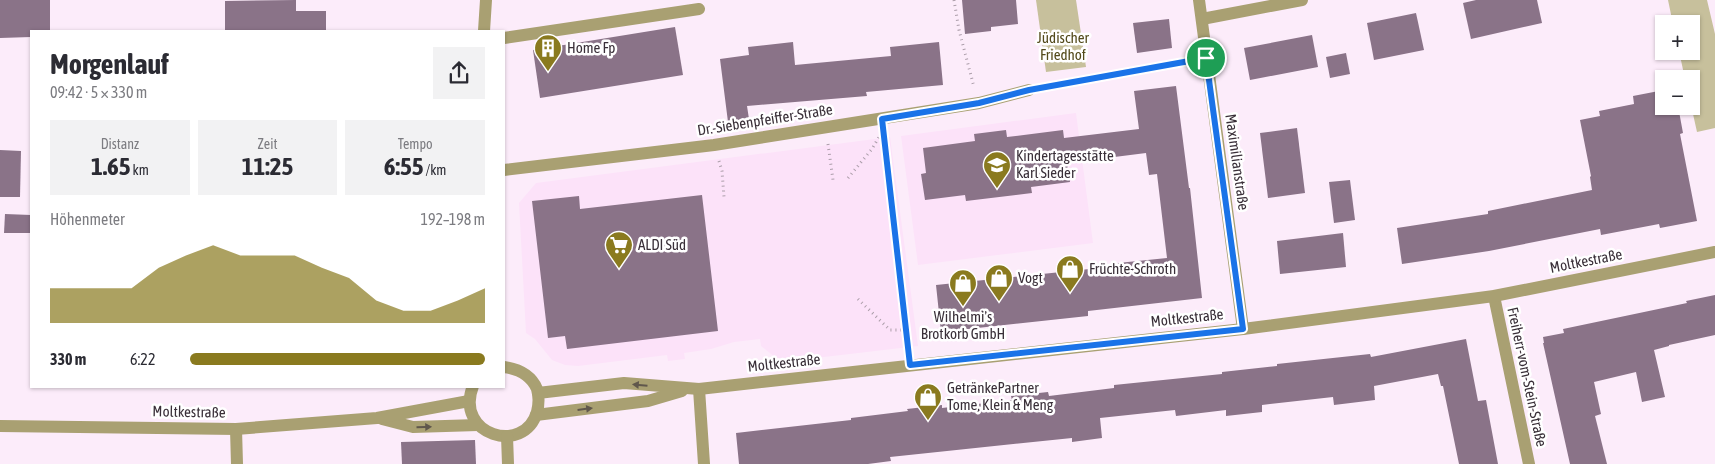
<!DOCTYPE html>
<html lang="de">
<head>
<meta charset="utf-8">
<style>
  body { margin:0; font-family:"Asap Condensed",sans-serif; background:#f2f2f3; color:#2b2b33; height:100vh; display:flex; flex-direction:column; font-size:19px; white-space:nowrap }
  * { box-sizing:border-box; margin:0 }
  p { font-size:16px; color:#7c7c81 }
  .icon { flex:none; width:28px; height:28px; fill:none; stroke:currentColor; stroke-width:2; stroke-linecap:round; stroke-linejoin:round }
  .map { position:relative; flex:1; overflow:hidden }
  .side { position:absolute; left:30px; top:30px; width:475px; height:358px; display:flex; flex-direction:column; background:#fff; border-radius:0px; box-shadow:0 1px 4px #0004 }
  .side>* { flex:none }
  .tools { position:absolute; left:1655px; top:15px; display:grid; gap:10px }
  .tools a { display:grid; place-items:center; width:45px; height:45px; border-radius:0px; background:#fff; box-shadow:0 1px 4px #0004; font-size:25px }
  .pin { position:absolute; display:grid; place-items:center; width:42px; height:42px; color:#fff; margin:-21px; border:2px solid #fff; border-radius:50%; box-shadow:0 1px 5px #0007 }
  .round { display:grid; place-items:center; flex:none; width:52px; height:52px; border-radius:0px; background:#f2f2f3 }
  .summary { display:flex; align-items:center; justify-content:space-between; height:85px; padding:0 20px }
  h1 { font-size:28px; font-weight:700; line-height:38px }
  .figures { display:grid; grid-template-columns:repeat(3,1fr); gap:8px; height:85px; padding:5px 20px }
  .figures div { display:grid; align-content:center; border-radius:0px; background:#f2f2f3; text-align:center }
  .figures b { font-size:25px; font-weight:700 }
  .figures small { font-size:14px; font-weight:400 }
  .figures p { font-size:14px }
  .chart { height:140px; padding:10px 20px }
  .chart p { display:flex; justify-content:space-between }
  .chart svg { width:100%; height:90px; margin-top:5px; fill:#8a7a1f; opacity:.7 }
  ul { padding:0 20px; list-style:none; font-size:16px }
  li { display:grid; grid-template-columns:80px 60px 1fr; align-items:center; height:38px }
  li i { height:12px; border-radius:6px; background:#8a7a1f }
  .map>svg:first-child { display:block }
</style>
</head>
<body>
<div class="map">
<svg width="1715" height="464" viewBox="0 0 1715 464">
  <rect width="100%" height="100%" fill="#fcecfa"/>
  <g fill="#fce2f9">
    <polygon points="1076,113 1093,243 918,265 901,136"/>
    <polygon points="890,137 918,346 781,362 761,346 760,339 734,342 711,349 684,353 685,359 668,361 667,355 578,366 565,365 552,360 535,339 526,333 519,203 536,183"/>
  </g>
  <g fill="#c7c09c">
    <polygon points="1036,0 1076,0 1086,67 1046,72"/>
    <polygon points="1668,0 1707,0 1715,34 1715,128 1697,132 1691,105 1691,79 1685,79 1679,51 1691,51 1691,24 1673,24"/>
  </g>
  <g fill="#8a7388">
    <polygon points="0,0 50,0 50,31 31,31 31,37 0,38"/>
    <polygon points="296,0 296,11 326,11 326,31 225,31 225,1"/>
    <polygon points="962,0 1016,0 1018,24 991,27 991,31 965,34"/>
    <polygon points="1476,0 1537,0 1542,23 1471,39 1463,3"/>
    <polygon points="1416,13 1424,50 1374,60 1367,23"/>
    <polygon points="1169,19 1172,48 1137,53 1133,23"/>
    <polygon points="675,27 683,75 540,98 533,50"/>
    <polygon points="1312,35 1318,67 1250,80 1244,48"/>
    <polygon points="793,42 795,65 891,56 890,47 939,42 943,85 866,92 867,96 747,106 749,119 728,122 720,59 749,55 748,47"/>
    <polygon points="1346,53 1350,74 1330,78 1326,57"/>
    <polygon points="1176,86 1189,188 1190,188 1202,298 1088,311 1088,316 941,332 936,285 1118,266 1118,263 1167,258 1157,174 1149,175 1146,153 1067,163 1070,182 1031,187 1032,193 966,201 965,195 925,200 921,174 926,173 923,148 975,141 974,134 1006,130 1007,137 1063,130 1064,138 1139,129 1134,91"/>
    <polygon points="1664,90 1664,106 1678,106 1683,133 1680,134 1697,221 1660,228 1659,224 1601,235 1600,229 1489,251 1402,264 1397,228 1488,214 1488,211 1592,190 1590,177 1591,176 1580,120 1600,116 1599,111 1634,104 1633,96"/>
    <polygon points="1297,128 1305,193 1268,198 1260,133"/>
    <polygon points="0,150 21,151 20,197 0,197"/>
    <polygon points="1350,180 1355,220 1334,223 1329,182"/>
    <polygon points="702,195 718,331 567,349 565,336 548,338 532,201 579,196 580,209"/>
    <polygon points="5,214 31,215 31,233 4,233"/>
    <polygon points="1343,233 1346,267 1280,274 1277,241"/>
    <polygon points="1715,295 1715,335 1669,345 1669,346 1654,350 1665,397 1642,402 1636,372 1594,382 1601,414 1595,416 1607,464 1570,464 1543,343 1544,343 1543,337 1564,333 1563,329 1687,303 1686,301"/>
    <polygon points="1466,339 1478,401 1486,400 1498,464 1459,464 1443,386 1441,386 1438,374 1374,386 1375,400 1334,405 1333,397 1262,405 1262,412 1226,416 1226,410 1176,416 1175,410 1100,418 1102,438 1072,442 1072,438 947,451 890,457 891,461 868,464 739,464 736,433 851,420 851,418 908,411 907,409 942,405 942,408 1012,400 1011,396 1048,392 1049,396 1114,388 1114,385 1222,374 1222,372 1277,366 1277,364 1370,354 1371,357"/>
    <polygon points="475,440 476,464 402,464 401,442"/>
  </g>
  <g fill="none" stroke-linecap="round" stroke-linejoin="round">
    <g stroke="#ac9eaa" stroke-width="3" stroke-dasharray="1 4" stroke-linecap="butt">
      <polyline points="954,0 959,30 974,87"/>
      <polyline points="1047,87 1189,62"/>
      <polyline points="884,135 908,347"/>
      <polyline points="828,144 833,180"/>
      <polyline points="719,161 722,171 724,197"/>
      <polyline points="848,178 872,149 879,137"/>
      <polyline points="858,299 890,330 906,330"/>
    </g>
    <g stroke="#a9a072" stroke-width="12">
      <polyline points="1199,0 1243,329"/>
      <polyline points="1202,19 1302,0"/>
      <polyline points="484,31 486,0"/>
      <polyline points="504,38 699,9"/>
      <polyline points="504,170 714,145 979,103 1029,90"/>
      <polyline points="1494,296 1529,464"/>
      <path d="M473,386C454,435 524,456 537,412C539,404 539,396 537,389C531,375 518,369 504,367"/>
      <polyline points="699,389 704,464"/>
      <polyline points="538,393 624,383 699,389 1243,329 1494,296 1715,252"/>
      <polyline points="536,415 648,401 682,391"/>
      <polyline points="382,419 413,427 478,425"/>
      <polyline points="0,426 236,429 377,418 469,401"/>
      <polyline points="236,429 237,464"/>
      <polyline points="507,436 508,464"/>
    </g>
  </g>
  <defs><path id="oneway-solid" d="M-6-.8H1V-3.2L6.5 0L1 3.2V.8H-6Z" transform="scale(1.25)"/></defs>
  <g fill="#60574c">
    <use href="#oneway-solid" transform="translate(640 385) rotate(-175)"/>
    <use href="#oneway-solid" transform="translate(585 409) rotate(-7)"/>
    <use href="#oneway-solid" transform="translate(424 427) rotate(-2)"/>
  </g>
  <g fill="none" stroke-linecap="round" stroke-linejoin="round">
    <g stroke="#fff" stroke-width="10">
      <polygon id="route" points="1206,58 1243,329 910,365 882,119 979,103 1029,90"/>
    </g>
    <use href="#route" stroke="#1a73e8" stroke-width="6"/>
  </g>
  <defs>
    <g id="building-pin" transform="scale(1.4375)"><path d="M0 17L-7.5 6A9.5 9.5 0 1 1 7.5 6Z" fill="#8a7a1f" stroke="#fff"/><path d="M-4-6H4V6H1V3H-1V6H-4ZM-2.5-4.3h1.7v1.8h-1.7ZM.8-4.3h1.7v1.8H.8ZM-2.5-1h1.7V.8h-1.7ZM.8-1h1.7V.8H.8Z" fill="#fff"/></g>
    <g id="school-pin" transform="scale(1.4375)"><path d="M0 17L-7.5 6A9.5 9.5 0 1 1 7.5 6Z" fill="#8a7a1f" stroke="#fff"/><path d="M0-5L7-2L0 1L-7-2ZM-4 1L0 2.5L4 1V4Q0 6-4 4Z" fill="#fff"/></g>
    <g id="supermarket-pin" transform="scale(1.4375)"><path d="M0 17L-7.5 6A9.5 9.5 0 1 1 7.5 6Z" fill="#8a7a1f" stroke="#fff"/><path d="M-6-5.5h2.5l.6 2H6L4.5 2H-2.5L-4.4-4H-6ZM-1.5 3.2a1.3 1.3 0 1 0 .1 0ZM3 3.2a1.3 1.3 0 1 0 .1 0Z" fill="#fff"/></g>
    <g id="shop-pin" transform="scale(1.4375)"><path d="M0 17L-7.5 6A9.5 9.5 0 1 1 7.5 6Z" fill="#8a7a1f" stroke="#fff"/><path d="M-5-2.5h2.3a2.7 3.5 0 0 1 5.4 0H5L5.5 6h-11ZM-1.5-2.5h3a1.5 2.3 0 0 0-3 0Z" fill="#fff"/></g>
  </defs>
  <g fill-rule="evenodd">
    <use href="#building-pin" x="548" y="48"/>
    <use href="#school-pin" x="997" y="165"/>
    <use href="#supermarket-pin" x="619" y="245"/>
    <use href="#shop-pin" x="1070" y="269"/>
    <use href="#shop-pin" x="999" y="278"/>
    <use href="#shop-pin" x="963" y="283"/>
    <use href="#shop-pin" x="928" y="397"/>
  </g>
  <g text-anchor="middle" stroke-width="5" stroke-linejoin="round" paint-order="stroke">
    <g font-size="15" fill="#534a1b" stroke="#fff">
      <text x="1063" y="43">Jüdischer<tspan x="1063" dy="17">Friedhof</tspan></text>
    </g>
    <g font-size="15" fill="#392f38" stroke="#fff" text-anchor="start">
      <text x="567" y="53">Home Fp</text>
      <text x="1016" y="161">Kindertagesstätte<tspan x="1016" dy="17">Karl Sieder</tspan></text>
      <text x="638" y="250">ALDI Süd</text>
      <text x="1089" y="274">Früchte-Schroth</text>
      <text x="1018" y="283">Vogt</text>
      <text x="963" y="322" text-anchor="middle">Wilhelmi's<tspan x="963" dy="17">Brotkorb GmbH</tspan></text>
      <text x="947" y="393">GetränkePartner<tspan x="947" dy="17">Tome, Klein &amp; Meng</tspan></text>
    </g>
    <g font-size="15" fill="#392f38" stroke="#fff">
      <text transform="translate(765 120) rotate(-9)" y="5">Dr.-Siebenpfeiffer-Straße</text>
      <text transform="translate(1237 162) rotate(82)" y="5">Maximilianstraße</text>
      <text transform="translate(1586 261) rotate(-11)" y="5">Moltkestraße</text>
      <text transform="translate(1187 318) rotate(-6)" y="5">Moltkestraße</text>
      <text transform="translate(784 363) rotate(-6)" y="5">Moltkestraße</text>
      <text transform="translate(1527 377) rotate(78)" y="5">Freiherr-vom-Stein-Straße</text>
      <text transform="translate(189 412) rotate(1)" y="5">Moltkestraße</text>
    </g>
  </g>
</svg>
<div class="tools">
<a>+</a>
<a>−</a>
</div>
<div class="pin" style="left:1206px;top:58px;background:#1e9e55"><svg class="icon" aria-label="arrive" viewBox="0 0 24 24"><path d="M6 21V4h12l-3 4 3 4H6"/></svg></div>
<section class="side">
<div class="summary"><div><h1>Morgenlauf</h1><p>09:42 · 5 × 330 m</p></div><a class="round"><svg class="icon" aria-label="share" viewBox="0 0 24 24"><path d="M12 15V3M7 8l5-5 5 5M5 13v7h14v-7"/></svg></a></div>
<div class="figures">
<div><p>Distanz</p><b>1.65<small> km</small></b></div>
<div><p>Zeit</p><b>11:25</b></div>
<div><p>Tempo</p><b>6:55<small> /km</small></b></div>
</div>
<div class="chart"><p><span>Höhenmeter</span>192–198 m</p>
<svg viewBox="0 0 160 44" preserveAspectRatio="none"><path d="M0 44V27L10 27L20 27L30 27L40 17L50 11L60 6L70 11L80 11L90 11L100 17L110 22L120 33L130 38L140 38L150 33L160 27V44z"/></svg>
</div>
<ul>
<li><b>330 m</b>6:22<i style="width:100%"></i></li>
</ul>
</section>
</div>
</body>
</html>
